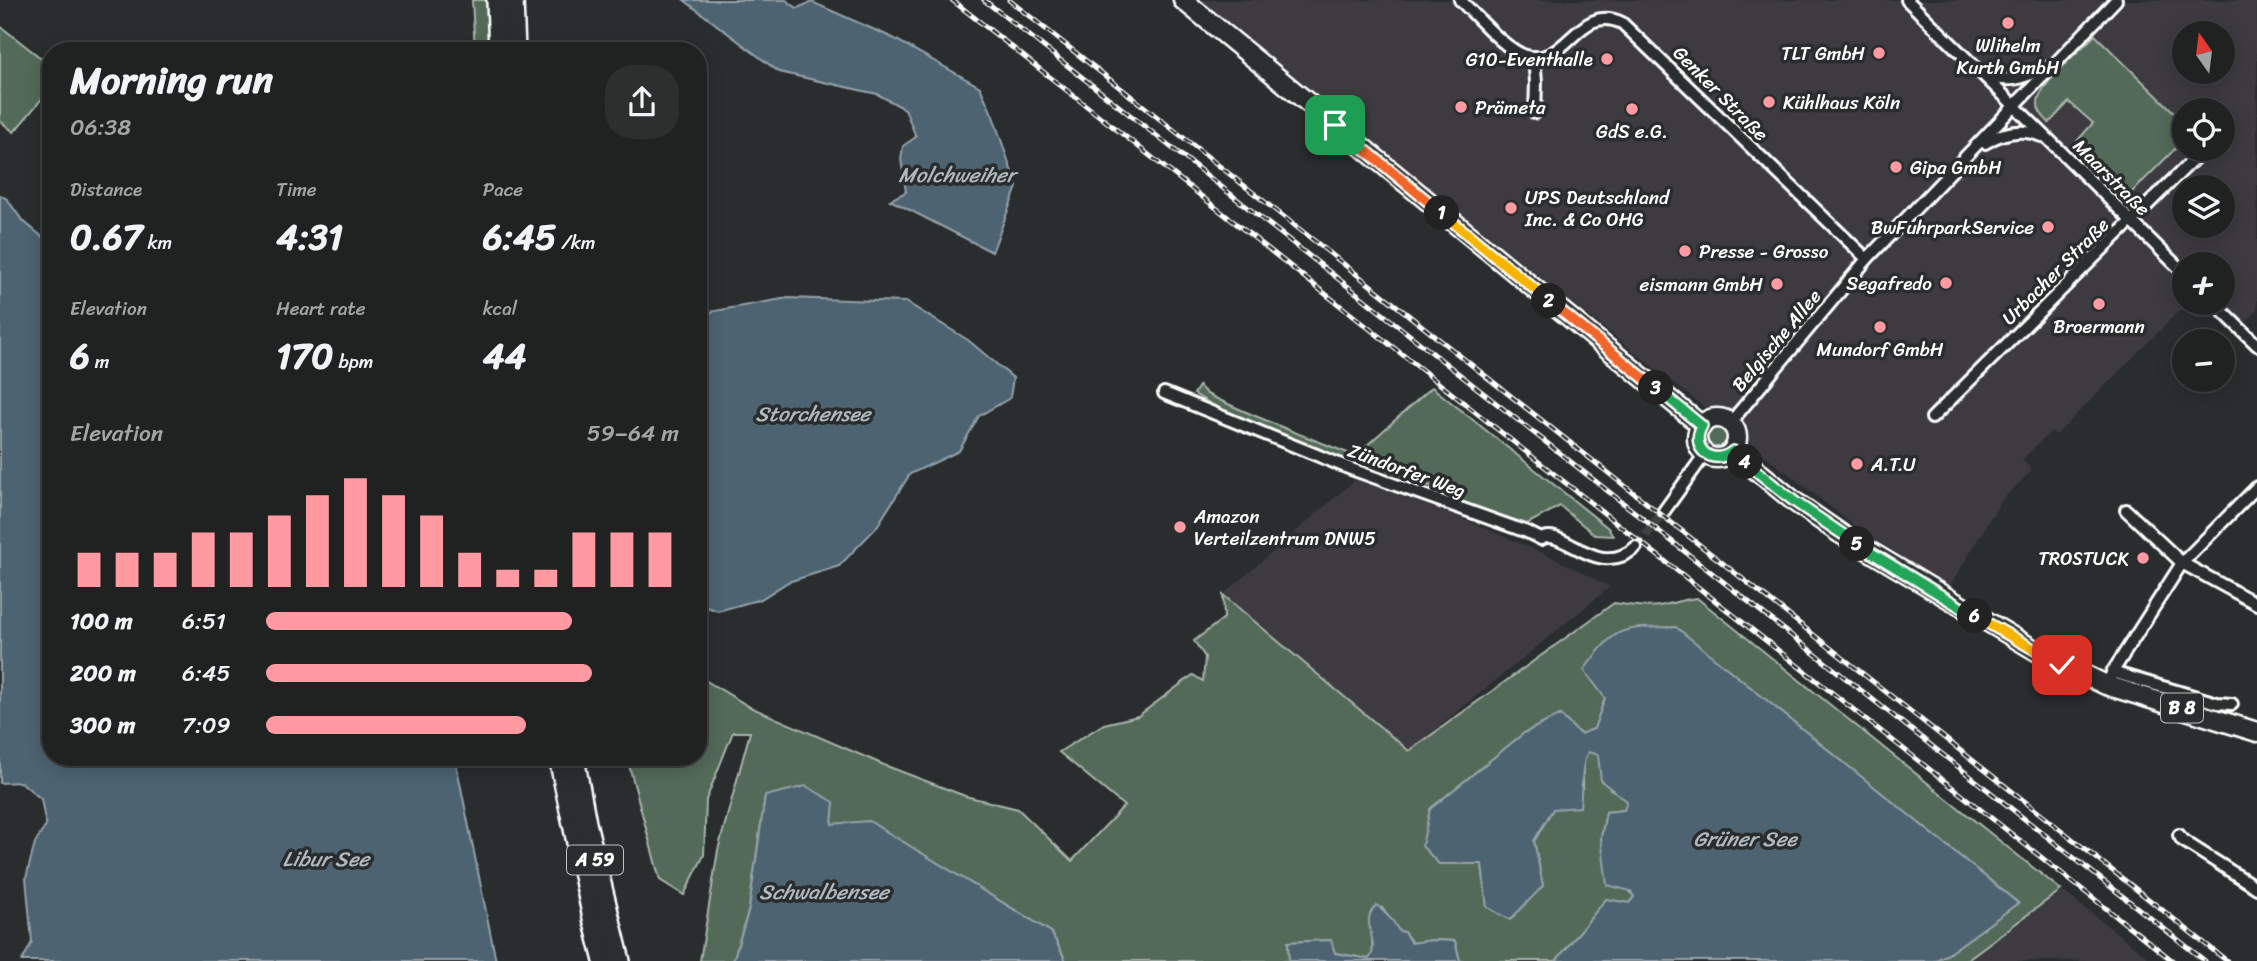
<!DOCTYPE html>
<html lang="en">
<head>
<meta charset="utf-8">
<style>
  body { margin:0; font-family:Sriracha,sans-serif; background:#2d2f2f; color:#f1f3f6; height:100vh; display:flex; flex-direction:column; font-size:26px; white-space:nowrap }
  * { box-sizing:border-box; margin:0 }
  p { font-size:23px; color:#a2a4a5 }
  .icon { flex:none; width:38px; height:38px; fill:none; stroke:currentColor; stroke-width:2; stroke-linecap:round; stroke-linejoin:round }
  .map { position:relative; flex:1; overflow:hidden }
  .details { position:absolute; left:42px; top:42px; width:665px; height:724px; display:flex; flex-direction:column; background:#202222; border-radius:28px; box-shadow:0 4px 18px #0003,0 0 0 2px #3d3f40 }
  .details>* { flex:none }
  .needle { width:46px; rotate:346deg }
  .buttons { position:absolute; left:2172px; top:21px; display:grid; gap:14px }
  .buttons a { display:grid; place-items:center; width:63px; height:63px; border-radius:50%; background:#202222; box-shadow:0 4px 18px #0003,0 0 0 2px #3d3f40; font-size:35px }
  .pin { position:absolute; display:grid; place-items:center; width:60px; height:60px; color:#fff; margin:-30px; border-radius:14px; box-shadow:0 4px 10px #0006 }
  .km { position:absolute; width:35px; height:35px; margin:-18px; border-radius:50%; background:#222; color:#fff; font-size:19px; line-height:35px; text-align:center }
  .round { display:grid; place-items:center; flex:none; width:74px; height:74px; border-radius:28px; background:#2d2f2f }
  .summary { display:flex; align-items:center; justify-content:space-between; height:119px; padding:0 28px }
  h1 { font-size:38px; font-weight:800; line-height:52px }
  .metrics { display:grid; grid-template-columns:repeat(3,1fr); gap:10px; height:119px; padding:7px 28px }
  .metrics div { display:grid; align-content:center }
  .metrics b { font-size:35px; font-weight:800 }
  .metrics small { font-size:19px; font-weight:400 }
  .metrics p { font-size:19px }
  .chart { height:196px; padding:14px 28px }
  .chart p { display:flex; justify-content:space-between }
  .chart svg { width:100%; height:126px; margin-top:7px; stroke:#ff9aa2; stroke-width:6 }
  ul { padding:0 28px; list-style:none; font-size:23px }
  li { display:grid; grid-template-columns:112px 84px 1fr; align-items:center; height:52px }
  li i { height:18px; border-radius:9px; background:#ff9aa2 }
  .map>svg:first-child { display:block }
</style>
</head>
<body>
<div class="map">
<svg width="2257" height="961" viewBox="0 0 2257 961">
  <rect width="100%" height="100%" fill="#2a2d2e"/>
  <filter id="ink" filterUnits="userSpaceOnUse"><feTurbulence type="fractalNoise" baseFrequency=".0143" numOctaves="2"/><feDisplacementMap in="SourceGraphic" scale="14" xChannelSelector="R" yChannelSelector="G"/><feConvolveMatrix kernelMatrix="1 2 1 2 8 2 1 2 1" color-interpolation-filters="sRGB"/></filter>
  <g filter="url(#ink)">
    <g fill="#3e3b3f" fill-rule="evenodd">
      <path d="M1198,0H2257V311L2233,334L2201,303H2222V264H2184V303H2187L2056,435L2051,431L2022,460L2032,470L2000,502L1949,588L1852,524L1566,298ZM2184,33H2222V72H2184ZM2184,110H2222V149H2184ZM2184,187H2222V226H2184Z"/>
      <polygon points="1355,480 1456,516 1554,558 1610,587 1409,751 1223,595"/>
      <polygon points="2061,890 2153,961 1965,961"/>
    </g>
    <g fill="#526a58" stroke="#a8b4ac" stroke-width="2">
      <polygon points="472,0 486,0 489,51 475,51"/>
      <polygon points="0,26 51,66 51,88 14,132 0,121"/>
      <path d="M2095,35L2184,122V140L2124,200L2072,147L2093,123L2069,102L2049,123C2044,117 2037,111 2038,103C2038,85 2082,49 2095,35Z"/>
      <path d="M1199,386L1207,394C1255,418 1305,436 1355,456L1432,387L1608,528L1613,536L1595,535L1560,506L1527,524L1467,504L1448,493L1360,459L1348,460L1265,428L1218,408L1194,394Z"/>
      <circle cx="1717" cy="438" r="13"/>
      <path d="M1223,595L1409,751L1614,603C1630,605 1648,609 1665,605C1676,602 1685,599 1697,598L2061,890L1965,961H1934L1948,954L2018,903L1752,689L1605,698L1594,729L1580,734L1560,715L1524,733L1430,809L1439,864H1482L1487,907L1543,886L1534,841L1553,809L1583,787V759L1588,752L1598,754L1610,789L1620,794L1627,801L1625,810L1606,812L1601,838L1605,857L1634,897L1629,903L1606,899L1556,961H1460L1455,941L1433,940L1412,943L1404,932L1399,931L1382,908L1372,939L1373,955L1369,959L1335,953L1330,940L1288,942L1289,961H1066L1051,932L869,822L832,824L765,796L749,909L733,961H700L718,850L750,732H733L706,800L704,855L684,895L660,880L627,758H698V676L750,707L884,765L965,796L1018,809L1072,861L1124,806L1059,752L1104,724L1138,716L1193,675L1203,681L1205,657L1194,641L1224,618Z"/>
    </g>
    <g fill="#4d6471" stroke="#94a2aa" stroke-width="2">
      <polygon points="684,0 786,0 797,8 812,2 893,38 980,87 993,116 1017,187 992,252 890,200 906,192 901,159 903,146 916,137 905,109 877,94 779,72"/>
      <polygon points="0,195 7,199 22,220 51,244 51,758 455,758 496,961 22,961 32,942 26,878 35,843 46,825 41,799 21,782 0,783"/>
      <polygon points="788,298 906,302 968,340 1013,378 1010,398 979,416 959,451 910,474 876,528 839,566 788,582 761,599 718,611 698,604 698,314"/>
      <path d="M1676,627L2018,903L1948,954L1934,961H1556L1606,899L1629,903L1634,897L1631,891L1607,885L1601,838L1606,812L1624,810L1627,801L1601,781L1598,755L1588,752C1581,762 1582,793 1580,807L1553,809L1534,841L1543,886L1510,920L1487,907L1482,864H1439L1422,846L1430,809L1524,733L1560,715L1580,734L1594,729L1605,698L1584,670C1618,624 1620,628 1676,627Z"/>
      <polygon points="806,786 834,802 832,824 869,821 1051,932 1066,961 733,961 749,909 765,796"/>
      <path d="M1377,905L1393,921L1399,931L1404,932L1411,943L1433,940L1455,941L1460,961H1289L1288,942L1331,940L1335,953L1369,959C1382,942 1357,921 1377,905Z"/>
    </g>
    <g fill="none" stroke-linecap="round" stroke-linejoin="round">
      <polyline stroke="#3f4243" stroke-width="10" stroke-dasharray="10 5" stroke-linecap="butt" points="1636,547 1664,511"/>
      <g stroke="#fff" stroke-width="16">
        <g id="minor">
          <path d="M1460,0C1477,16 1505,50 1526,56C1567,68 1578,2 1622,23L1867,259"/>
          <polyline points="1907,0 2184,273"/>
          <polyline points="1534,57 1536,82 1535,113"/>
          <path d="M1987,75C2009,85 2027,76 2048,67"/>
          <path d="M1985,143C2004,131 2022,128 2042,136"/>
          <polyline points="2214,303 2257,345"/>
          <path d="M1164,393L1351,469L1527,532L1541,539C1563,526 1597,581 1636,547"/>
          <polyline points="1932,418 2204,149"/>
          <polyline points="1730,423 1867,259 2116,0"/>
          <polyline points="2126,510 2182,563 2257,604"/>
          <polyline points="1664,511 1705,454"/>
          <polyline points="2112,672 2217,703 2232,704"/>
          <polyline points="2106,685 2115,668 2182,563 2257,487"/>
          <polyline points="2179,835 2182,840 2257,888"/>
        </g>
      </g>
      <g stroke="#fff" stroke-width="23">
        <g id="primary">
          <polyline points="1183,0 1702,426"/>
          <circle cx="1717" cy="438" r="20"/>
          <polyline points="1733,451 1795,502 1841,534 2043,655 2106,685 2257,732"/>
        </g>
      </g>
      <g stroke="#fff" stroke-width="24">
        <g id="motorway">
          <polyline points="497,0 499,51"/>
          <polyline points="513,0 515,51"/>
          <polyline points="559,758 593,918 604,961"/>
          <polyline points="574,758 586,823 620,961"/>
        </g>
      </g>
      <use href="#minor" stroke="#2a2d2e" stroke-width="10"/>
      <use href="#primary" stroke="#2a2d2e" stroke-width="18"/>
      <use href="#motorway" stroke="#2a2d2e" stroke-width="19"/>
      <g stroke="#fff" stroke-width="5">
        <g id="rail">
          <polyline points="952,0 2173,961"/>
          <polyline points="984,0 2205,961"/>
          <polyline points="1009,0 2227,961"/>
        </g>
      </g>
      <use href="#rail" stroke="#2a2d2e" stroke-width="2.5" stroke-dasharray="8" stroke-linecap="butt"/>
    </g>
  </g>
  <g fill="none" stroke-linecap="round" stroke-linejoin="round" filter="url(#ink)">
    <g stroke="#fff" stroke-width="14">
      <polyline id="split-1" points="1335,125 1442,213"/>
    </g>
    <g stroke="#fff" stroke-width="14">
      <polyline id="split-2" points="1442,213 1549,301"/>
    </g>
    <g stroke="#fff" stroke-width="14">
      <polyline id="split-3" points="1549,301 1656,388"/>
    </g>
    <g stroke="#fff" stroke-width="14">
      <path id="split-4" d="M1656,388L1702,426C1689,448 1713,468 1733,451L1745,462"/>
    </g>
    <g stroke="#fff" stroke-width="14">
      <polyline id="split-5" points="1745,462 1795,502 1857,544"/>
    </g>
    <g stroke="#fff" stroke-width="14">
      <polyline id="split-6" points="1857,544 1975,616"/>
    </g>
    <g stroke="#fff" stroke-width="14">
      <polyline id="split-7" points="1975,616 2062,665"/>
    </g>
    <use href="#split-1" stroke="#f0652b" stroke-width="9"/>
    <use href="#split-2" stroke="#f5b400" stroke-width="9"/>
    <use href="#split-3" stroke="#f0652b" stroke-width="9"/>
    <use href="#split-4" stroke="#22a559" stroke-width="9"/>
    <use href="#split-5" stroke="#22a559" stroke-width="9"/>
    <use href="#split-6" stroke="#22a559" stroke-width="9"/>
    <use href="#split-7" stroke="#f5b400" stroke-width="9"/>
  </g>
  <g fill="#ff9aa2" stroke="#2a2d2e" stroke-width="2.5">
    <circle cx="2008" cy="23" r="7"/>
    <circle cx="1879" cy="53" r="7"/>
    <circle cx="1607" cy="59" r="7"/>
    <circle cx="1769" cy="102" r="7"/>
    <circle cx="1461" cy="107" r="7"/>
    <circle cx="1632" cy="109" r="7"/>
    <circle cx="1896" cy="167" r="7"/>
    <circle cx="1511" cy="208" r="7"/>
    <circle cx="2048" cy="227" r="7"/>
    <circle cx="1685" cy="251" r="7"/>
    <circle cx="1946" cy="283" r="7"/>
    <circle cx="1777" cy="284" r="7"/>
    <circle cx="2099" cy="304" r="7"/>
    <circle cx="1880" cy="327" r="7"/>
    <circle cx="1857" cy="464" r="7"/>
    <circle cx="1180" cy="527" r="7"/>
    <circle cx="2143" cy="558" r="7"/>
  </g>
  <g text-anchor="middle" stroke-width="7" stroke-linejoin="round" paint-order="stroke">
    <g fill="#2a2d2e" stroke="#bfc0c0" stroke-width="2">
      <rect x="2161" y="693.5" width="42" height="29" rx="5"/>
      <rect x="567" y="845.5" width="56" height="29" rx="5"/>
    </g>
    <g font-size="18" font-weight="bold" fill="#fff">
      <text x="2182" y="714">B 8</text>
      <text x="595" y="866">A 59</text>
    </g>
    <g font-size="19" fill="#fff" stroke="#2a2d2e" text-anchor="start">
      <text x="2008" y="52" text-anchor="middle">Wlihelm<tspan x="2008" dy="22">Kurth GmbH</tspan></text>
      <text x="1865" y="60" text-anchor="end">TLT GmbH</text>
      <text x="1593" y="66" text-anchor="end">G10-Eventhalle</text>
      <text x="1783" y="109">Kühlhaus Köln</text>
      <text x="1475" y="114">Prämeta</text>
      <text x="1632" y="138" text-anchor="middle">GdS e.G.</text>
      <text x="1910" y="174">Gipa GmbH</text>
      <text x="1525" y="204">UPS Deutschland<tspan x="1525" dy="22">Inc. &amp; Co OHG</tspan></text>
      <text x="2034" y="234" text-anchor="end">BwFuhrparkService</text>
      <text x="1699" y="258">Presse - Grosso</text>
      <text x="1932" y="290" text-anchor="end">Segafredo</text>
      <text x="1763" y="291" text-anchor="end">eismann GmbH</text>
      <text x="2099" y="333" text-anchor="middle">Broermann</text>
      <text x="1880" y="356" text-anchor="middle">Mundorf GmbH</text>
      <text x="1871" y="471">A.T.U</text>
      <text x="1194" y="523">Amazon<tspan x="1194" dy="22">Verteilzentrum DNW5</tspan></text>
      <text x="2129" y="565" text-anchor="end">TROSTUCK</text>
    </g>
    <g font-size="19" fill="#fff" stroke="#2a2d2e">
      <text transform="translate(1721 93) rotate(45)" y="7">Genker Straße</text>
      <text transform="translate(2112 177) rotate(45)" y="7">Maarstraße</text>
      <text transform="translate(2055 271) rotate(-45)" y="7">Urbacher Straße</text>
      <text transform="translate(1776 340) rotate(-50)" y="7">Belgische Allee</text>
      <text transform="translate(1407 470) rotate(20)" y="7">Zündorfer Weg</text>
    </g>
    <g font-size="21" font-style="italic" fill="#afb9bf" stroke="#2a2d2e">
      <text x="957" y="182">Molchweiher</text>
      <text x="813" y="421">Storchensee</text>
      <text x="1745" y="846">Grüner See</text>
      <text x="326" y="866">Libur See</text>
      <text x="824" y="899">Schwalbensee</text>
    </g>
  </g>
</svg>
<div class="buttons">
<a><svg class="needle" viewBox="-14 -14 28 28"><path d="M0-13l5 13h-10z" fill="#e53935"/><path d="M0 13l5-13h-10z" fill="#a2a4a5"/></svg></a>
<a><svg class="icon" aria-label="locate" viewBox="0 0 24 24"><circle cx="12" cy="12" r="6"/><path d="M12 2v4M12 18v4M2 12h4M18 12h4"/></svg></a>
<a><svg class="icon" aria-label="layers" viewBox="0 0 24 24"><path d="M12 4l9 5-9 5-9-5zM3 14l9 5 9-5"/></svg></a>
<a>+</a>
<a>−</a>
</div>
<div class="pin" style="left:1335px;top:125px;background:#1e9e55"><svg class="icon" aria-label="arrive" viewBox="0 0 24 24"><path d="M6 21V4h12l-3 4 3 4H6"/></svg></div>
<div class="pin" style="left:2062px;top:665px;background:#d93025"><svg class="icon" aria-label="check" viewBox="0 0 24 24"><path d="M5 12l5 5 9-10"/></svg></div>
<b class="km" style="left:1442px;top:213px">1</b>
<b class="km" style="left:1549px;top:301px">2</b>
<b class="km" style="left:1656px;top:388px">3</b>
<b class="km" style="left:1745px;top:462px">4</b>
<b class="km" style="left:1857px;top:544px">5</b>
<b class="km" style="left:1975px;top:616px">6</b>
<section class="details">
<div class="summary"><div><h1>Morning run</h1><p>06:38</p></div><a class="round"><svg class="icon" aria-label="share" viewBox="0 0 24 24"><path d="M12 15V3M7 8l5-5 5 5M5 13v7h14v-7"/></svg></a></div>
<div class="metrics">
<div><p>Distance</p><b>0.67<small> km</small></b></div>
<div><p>Time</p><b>4:31</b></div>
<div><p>Pace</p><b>6:45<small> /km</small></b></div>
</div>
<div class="metrics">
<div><p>Elevation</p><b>6<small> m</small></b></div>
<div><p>Heart rate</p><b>170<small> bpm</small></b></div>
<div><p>kcal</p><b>44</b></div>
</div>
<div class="chart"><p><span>Elevation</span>59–64 m</p>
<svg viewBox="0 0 160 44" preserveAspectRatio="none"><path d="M5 44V32M15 44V32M25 44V32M35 44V25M45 44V25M55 44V19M65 44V12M75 44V6M85 44V12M95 44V19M105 44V32M115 44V38M125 44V38M135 44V25M145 44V25M155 44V25"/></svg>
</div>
<ul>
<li><b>100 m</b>6:51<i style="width:74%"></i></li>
<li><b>200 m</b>6:45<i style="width:79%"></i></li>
<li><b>300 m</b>7:09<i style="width:63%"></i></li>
</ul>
</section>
</div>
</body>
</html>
